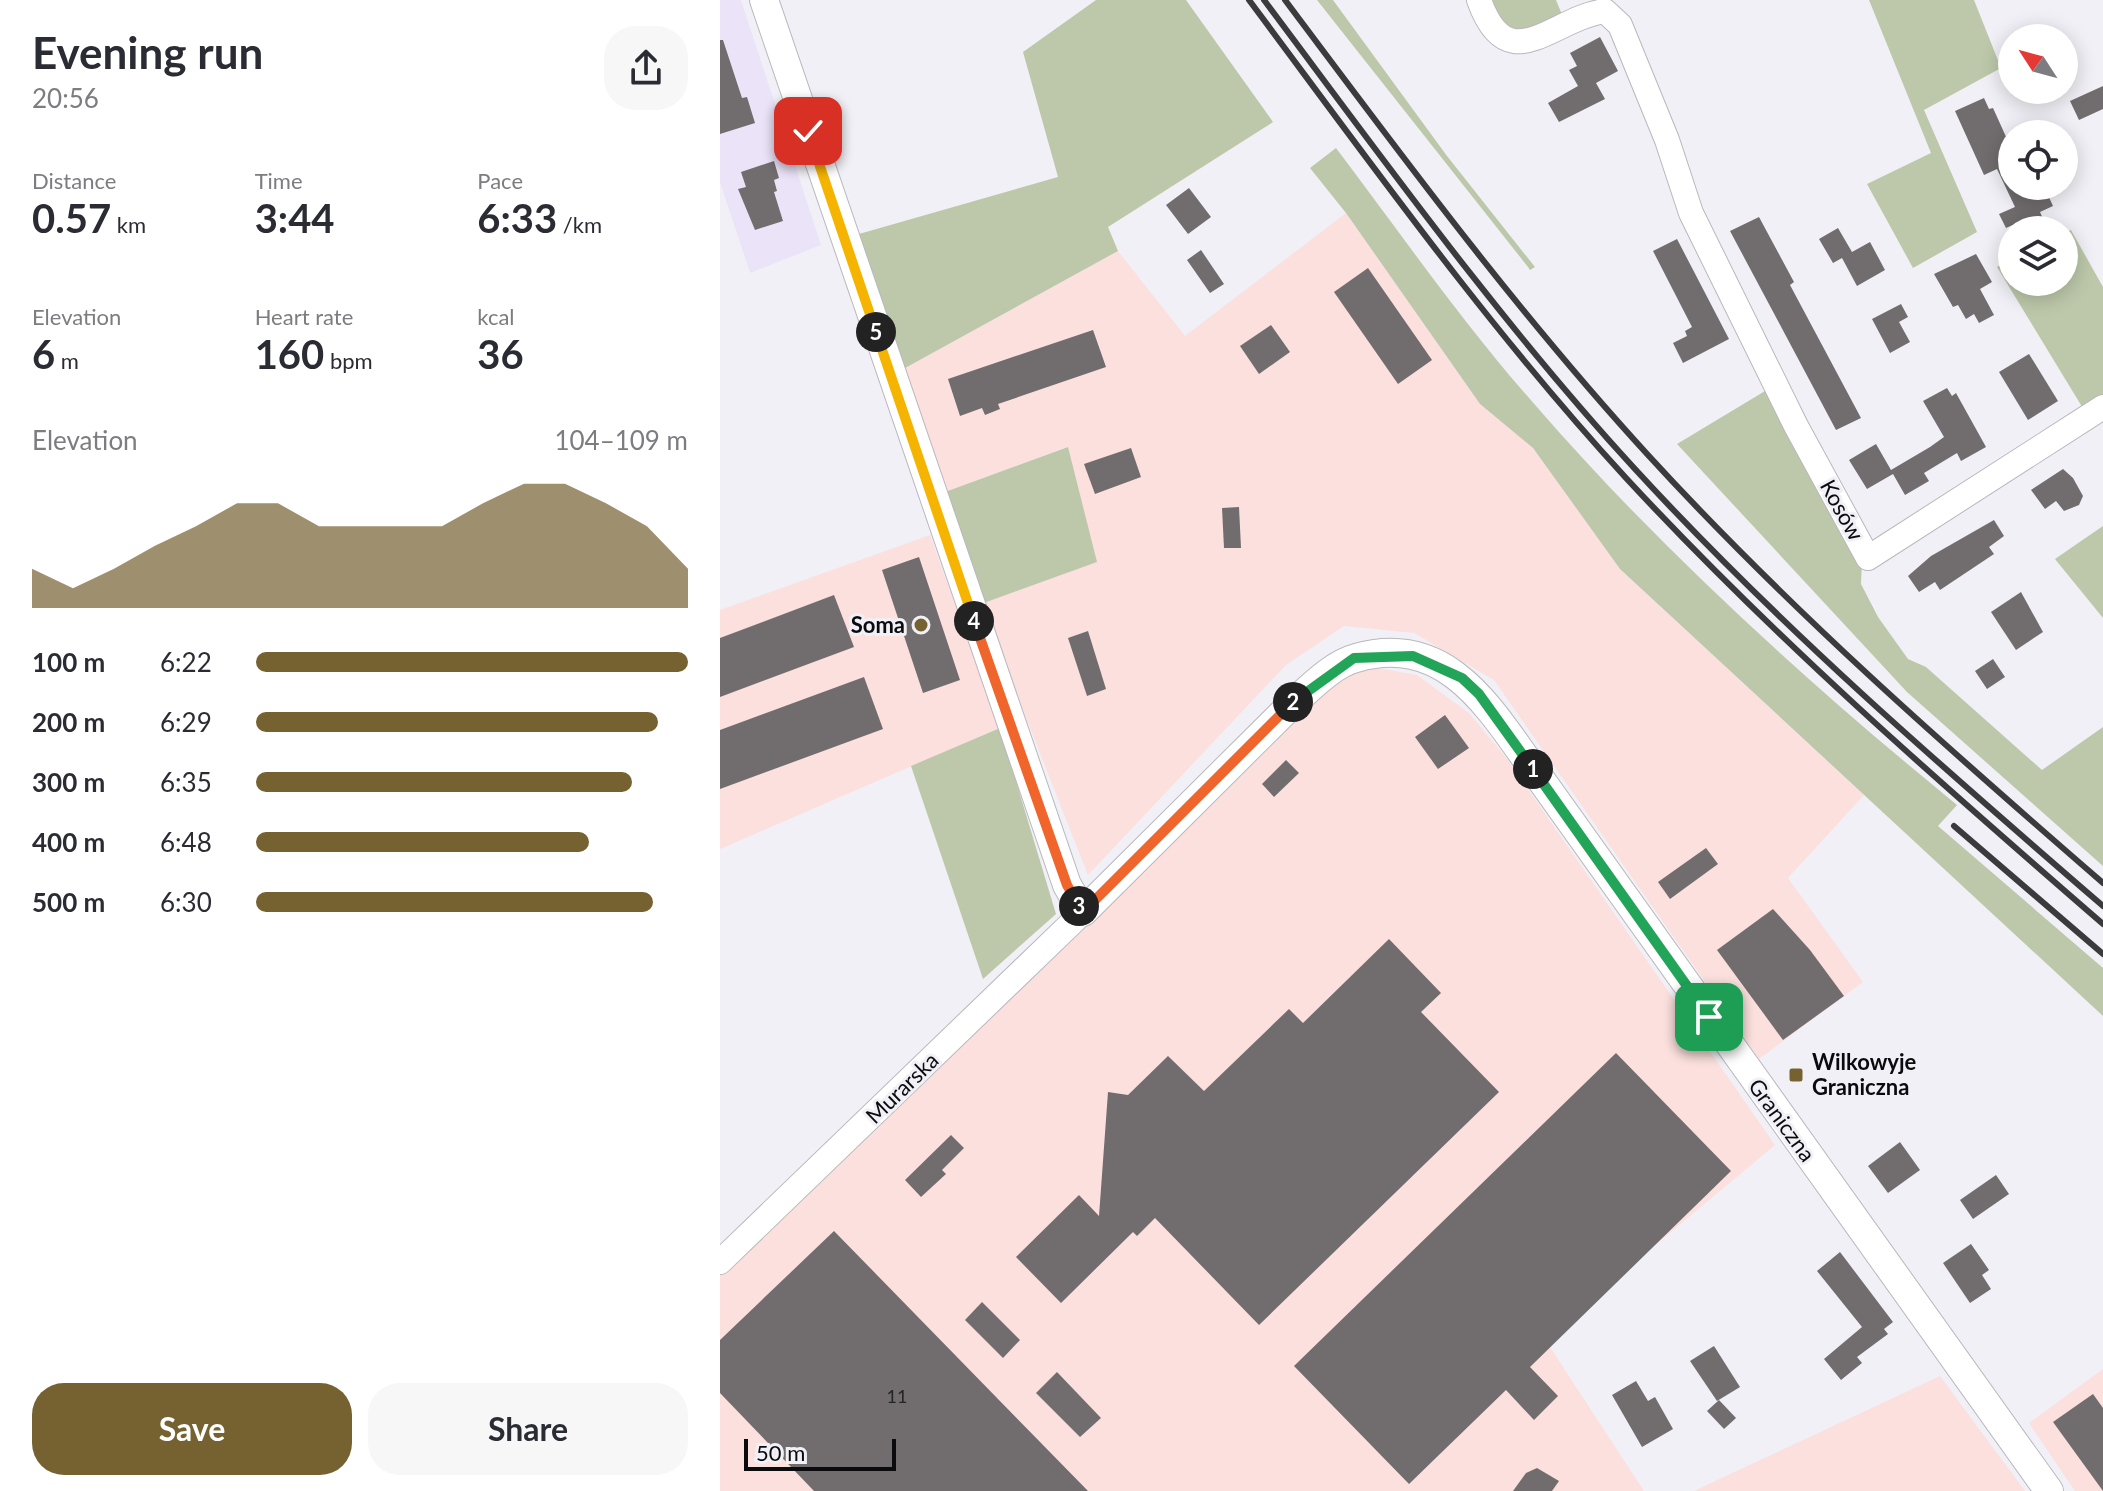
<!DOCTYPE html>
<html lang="en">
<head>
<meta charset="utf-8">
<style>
  body { margin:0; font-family:Lato,sans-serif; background:#f7f7f7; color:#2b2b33; height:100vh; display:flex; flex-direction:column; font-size:30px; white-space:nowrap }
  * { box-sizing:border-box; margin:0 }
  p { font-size:26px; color:#7c7c81 }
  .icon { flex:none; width:44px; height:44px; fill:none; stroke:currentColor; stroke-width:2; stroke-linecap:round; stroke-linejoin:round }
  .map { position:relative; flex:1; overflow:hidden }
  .side { display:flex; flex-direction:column; background:#fff; width:720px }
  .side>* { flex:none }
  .needle { width:52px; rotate:306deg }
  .buttons { position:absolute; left:1278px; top:24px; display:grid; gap:16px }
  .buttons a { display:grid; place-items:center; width:80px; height:80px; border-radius:50%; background:#fff; box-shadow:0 4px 20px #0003; font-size:40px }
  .scale { position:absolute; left:24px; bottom:20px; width:152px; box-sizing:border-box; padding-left:8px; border:4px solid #0b0b0d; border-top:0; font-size:22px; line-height:28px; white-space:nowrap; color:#0b0b0d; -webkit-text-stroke:6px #f1f0f6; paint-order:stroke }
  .pin { position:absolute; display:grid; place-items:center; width:68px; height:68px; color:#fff; margin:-34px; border-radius:16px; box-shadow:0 4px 12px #0006 }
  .km { position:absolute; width:40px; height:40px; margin:-20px; border-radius:50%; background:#222; color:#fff; font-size:22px; line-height:40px; text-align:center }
  .round { display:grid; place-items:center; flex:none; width:84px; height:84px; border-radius:32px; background:#f7f7f7 }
  .summary { display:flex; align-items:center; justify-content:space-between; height:136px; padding:0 32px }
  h1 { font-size:44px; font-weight:700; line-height:60px }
  .stats { display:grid; grid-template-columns:repeat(3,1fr); gap:12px; height:136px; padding:8px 32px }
  .stats div { display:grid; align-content:center }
  .stats b { font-size:40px; font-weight:700 }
  .stats small { font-size:22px; font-weight:400 }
  .stats p { font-size:22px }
  .chart { height:224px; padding:16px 32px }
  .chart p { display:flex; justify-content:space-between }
  .chart svg { width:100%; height:144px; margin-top:8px; fill:#766231; opacity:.7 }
  .cta { display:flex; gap:16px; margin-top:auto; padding:16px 32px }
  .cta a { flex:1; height:92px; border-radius:32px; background:#766231; color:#fff; font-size:32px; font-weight:700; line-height:92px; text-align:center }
  .cta a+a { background:#f7f7f7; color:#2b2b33 }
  ul { padding:0 32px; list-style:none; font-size:26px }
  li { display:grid; grid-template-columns:128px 96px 1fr; align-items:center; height:60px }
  li i { height:20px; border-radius:10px; background:#766231 }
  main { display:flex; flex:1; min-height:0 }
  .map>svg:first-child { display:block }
</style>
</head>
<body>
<main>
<section class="side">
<div class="summary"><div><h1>Evening run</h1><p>20:56</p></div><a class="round"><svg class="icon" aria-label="share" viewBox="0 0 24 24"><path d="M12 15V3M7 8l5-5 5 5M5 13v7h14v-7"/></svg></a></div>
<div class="stats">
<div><p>Distance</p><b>0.57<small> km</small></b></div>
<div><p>Time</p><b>3:44</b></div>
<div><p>Pace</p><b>6:33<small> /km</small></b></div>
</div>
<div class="stats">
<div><p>Elevation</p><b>6<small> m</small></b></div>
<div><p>Heart rate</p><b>160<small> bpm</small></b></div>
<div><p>kcal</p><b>36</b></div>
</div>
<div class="chart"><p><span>Elevation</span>104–109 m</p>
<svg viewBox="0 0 160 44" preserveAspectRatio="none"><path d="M0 44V32L10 38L20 32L30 25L40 19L50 12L60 12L70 19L80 19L90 19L100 19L110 12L120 6L130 6L140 12L150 19L160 32V44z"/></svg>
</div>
<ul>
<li><b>100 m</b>6:22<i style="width:100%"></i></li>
<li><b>200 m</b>6:29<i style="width:93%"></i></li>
<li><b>300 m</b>6:35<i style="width:87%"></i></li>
<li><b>400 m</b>6:48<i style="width:77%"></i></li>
<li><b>500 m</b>6:30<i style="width:92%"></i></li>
</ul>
<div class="cta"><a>Save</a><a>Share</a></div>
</section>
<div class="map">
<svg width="1383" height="1491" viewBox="0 0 1383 1491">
  <rect width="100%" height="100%" fill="#f1f0f6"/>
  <polygon fill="#ebe3f8" points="0,0 21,0 101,245 30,273 0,183"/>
  <g fill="#fbe0dd">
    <polygon points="626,213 760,404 813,448 900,569 1144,795 1068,878 1143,982 1039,1059 774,680 694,633 624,626 566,665 368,875 261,604 347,447 225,492 176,373 398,251 465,336"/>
    <polygon points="210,535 280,728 0,849 0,610"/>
    <polygon points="646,666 697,675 749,713 787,759 1055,1145 824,1338 924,1491 0,1491 0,1272 586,705"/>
    <polygon points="1383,1369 1383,1491 1355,1491 1309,1423"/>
    <polygon points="1220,1376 1305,1491 974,1491"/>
  </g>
  <g fill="#bdc8aa">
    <polygon points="376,0 466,0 553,122 388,227 398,251 176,373 139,234 338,177 303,52"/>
    <polygon points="597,0 613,0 727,156 815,267 810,270 808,267"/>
    <polygon points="765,0 836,0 843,17 793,36"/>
    <polygon points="1149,0 1254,0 1281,68 1204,110 1257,232 1193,268 1147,184 1211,153"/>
    <path d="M616,148C681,234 744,325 816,406C942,551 1088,683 1237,805L1218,826L1383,968V1016L900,569L813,448L760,404L626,213L590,168Z"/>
    <polygon points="1351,230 1383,287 1383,398 1364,410 1277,267 1292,259 1292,282 1344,282 1344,233"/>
    <polygon points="1050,388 1142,559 1141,584 1158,617 1188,659 1206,667 1322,770 1383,727 1383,866 1187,692 957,444"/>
    <polygon points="348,447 377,562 261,604 225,492"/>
    <polygon points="1383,526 1383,618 1335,559"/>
    <polygon points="280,728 336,914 263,979 191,766"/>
  </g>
  <g fill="#716c6e">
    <polygon points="880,37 898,71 876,83 885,99 839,122 828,103 858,86 849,70 857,66 850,53"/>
    <polygon points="0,40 3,40 22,98 27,97 35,123 0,134"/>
    <polygon points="1383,86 1383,109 1359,120 1350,101"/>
    <polygon points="1264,98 1269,109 1273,108 1292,150 1292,186 1314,186 1319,197 1327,193 1333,206 1320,212 1328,230 1300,230 1297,223 1286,228 1279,214 1295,207 1277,169 1264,175 1235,111"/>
    <polygon points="54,161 59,178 54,180 57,191 54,192 63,221 35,230 18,189 26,187 21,172"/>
    <polygon points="469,188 491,217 468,234 446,205"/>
    <polygon points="1039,217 1074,282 1070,285 1141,418 1116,430 1010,231"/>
    <polygon points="1118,228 1132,252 1150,242 1165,270 1137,286 1122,258 1113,263 1099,239"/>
    <polygon points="957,239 1009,339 963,363 953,343 967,336 965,331 972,327 933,251"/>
    <polygon points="481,250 504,284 490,293 467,260"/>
    <polygon points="1256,254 1272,282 1260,289 1274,315 1259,323 1254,314 1246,319 1238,305 1233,307 1214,274"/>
    <polygon points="648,268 712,360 678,384 614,292"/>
    <polygon points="1181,304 1188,317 1179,322 1190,342 1170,353 1152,319"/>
    <polygon points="551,325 570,352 539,374 520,346"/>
    <polygon points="373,330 386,367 278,404 280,409 265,415 262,408 240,416 228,379"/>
    <polygon points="1309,354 1338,401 1308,420 1279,372"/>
    <polygon points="1227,388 1232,396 1236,393 1266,447 1241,461 1237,453 1204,473 1209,481 1185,495 1173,474 1147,489 1129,460 1156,444 1171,470 1210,447 1224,437 1203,401"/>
    <polygon points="411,448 421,477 375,494 364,464"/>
    <polygon points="1343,469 1353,478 1363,496 1359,505 1344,511 1336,501 1325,509 1311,490"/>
    <polygon points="519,507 521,548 504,548 502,508"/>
    <polygon points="1274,520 1284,536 1269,547 1274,554 1220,590 1215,582 1199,592 1188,576 1211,556"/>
    <polygon points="199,557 240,680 203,693 162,570"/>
    <polygon points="1301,592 1323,632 1296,650 1271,612"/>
    <polygon points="114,595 134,647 0,697 0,638"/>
    <polygon points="368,631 386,689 367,696 348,638"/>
    <polygon points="1273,659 1285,677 1267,689 1255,671"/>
    <polygon points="144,677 163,729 0,789 0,730"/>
    <polygon points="725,715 749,748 718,769 695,737"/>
    <polygon points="566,760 579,773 554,797 542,784"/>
    <polygon points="986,848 998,864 950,899 938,882"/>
    <polygon points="1053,909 1090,950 1124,996 1063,1040 997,950"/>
    <polygon points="669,939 721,993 701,1012 779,1092 539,1325 435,1218 417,1236 413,1232 341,1303 296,1257 359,1195 379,1216 388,1092 408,1095 448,1056 484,1091 569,1009 583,1023"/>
    <polygon points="896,1053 1011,1171 810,1367 838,1396 814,1420 786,1390 689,1484 574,1366"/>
    <polygon points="231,1135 244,1148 222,1170 226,1174 201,1197 185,1180"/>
    <polygon points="1180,1142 1200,1170 1168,1193 1148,1166"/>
    <polygon points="1276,1175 1289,1194 1253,1219 1240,1200"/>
    <polygon points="114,1231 322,1444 368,1491 94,1491 0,1393 0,1340"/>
    <polygon points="1251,1244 1269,1270 1262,1275 1271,1289 1250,1303 1223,1263"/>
    <polygon points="1120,1252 1173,1322 1164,1329 1168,1334 1137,1357 1142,1363 1121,1380 1104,1359 1142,1327 1097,1271"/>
    <polygon points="262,1302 300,1340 283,1358 245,1320"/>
    <polygon points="994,1346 1020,1387 997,1401 970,1361"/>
    <polygon points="337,1372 381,1418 360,1437 316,1393"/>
    <polygon points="916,1381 928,1401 935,1397 953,1429 922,1447 892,1395"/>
    <polygon points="1373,1394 1383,1408 1383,1491 1333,1422"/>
    <polygon points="999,1400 1016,1418 1004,1429 987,1411"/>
    <polygon points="817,1468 839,1481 832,1491 793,1491 806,1473"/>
  </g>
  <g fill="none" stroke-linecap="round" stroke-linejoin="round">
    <g stroke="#b8b8bd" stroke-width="26">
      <g id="minor">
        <path d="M759,0C788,82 832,18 885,11L900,25L947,140L971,213L1076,426L1148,558L1383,407"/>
        <polyline points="0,1262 363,912"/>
      </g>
    </g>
    <g stroke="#b8b8bd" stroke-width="30">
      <path id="tertiary" d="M44,0L347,885L363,912L572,704C590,688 613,664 636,658C727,632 770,709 814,770L1329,1491"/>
    </g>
    <use href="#minor" stroke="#fff" stroke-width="24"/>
    <use href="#tertiary" stroke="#fff" stroke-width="28"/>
    <g stroke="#3b3a3d" stroke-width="6">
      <path d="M529,0C650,162 769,329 906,478C1054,638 1218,781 1383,924"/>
      <path d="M544,0C663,159 780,322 915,469C1060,627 1221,766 1383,906"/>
      <path d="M565,0C681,155 797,312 928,455C1069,609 1225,746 1383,883"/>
      <polyline points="1234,826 1383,954"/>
    </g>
  </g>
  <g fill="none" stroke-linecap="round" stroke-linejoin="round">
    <g stroke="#fff" stroke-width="16">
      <polyline id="split-1" points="813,769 989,1017"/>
    </g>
    <g stroke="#fff" stroke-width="16">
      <polyline id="split-2" points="573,702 634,658 693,656 742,678 759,694 813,769"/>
    </g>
    <g stroke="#fff" stroke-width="16">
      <polyline id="split-3" points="359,906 363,912 573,702"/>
    </g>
    <g stroke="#fff" stroke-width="16">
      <polyline id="split-4" points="254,621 347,885 359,906"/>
    </g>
    <g stroke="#fff" stroke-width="16">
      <polyline id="split-5" points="156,332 254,621"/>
    </g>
    <g stroke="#fff" stroke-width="16">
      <polyline id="split-6" points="88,131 156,332"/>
    </g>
    <use href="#split-1" stroke="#22a559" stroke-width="10"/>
    <use href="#split-2" stroke="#22a559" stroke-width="10"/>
    <use href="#split-3" stroke="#f0652b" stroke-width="10"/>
    <use href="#split-4" stroke="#f0652b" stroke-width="10"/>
    <use href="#split-5" stroke="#f5b400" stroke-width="10"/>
    <use href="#split-6" stroke="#f5b400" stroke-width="10"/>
  </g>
  <g fill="#766231" stroke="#f1f0f6" stroke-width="3">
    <circle cx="201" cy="625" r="8"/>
    <rect x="1068" y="1067" width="16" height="16" rx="4"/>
  </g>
  <g text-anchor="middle" stroke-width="6" stroke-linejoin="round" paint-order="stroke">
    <g font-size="18" fill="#242325">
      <text x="177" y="1403">11</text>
    </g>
    <g font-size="22" fill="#0b0b0d" stroke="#f1f0f6">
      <text transform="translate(1122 510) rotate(61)" y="8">Kosów</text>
      <text transform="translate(182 1088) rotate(-44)" y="8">Murarska</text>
      <text transform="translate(1062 1120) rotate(54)" y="8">Graniczna</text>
    </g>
    <g font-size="22" font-weight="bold" fill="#0b0b0d" stroke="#f1f0f6" text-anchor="end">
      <text x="185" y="633">Soma</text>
      <text x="1092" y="1070" text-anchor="start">Wilkowyje<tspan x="1092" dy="25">Graniczna</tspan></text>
    </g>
  </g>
</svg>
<div class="buttons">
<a><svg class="needle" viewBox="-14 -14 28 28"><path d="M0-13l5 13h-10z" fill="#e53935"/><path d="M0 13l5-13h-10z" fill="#7c7c81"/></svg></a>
<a><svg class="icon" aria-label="locate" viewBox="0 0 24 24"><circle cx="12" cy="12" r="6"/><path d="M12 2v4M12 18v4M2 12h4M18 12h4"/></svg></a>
<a><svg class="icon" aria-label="layers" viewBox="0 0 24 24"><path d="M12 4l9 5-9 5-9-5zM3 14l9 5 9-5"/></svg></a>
</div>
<div class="scale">50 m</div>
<div class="pin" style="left:989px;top:1017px;background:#1e9e55"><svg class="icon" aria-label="arrive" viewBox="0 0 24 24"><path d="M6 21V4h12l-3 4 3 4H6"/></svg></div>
<div class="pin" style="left:88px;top:131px;background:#d93025"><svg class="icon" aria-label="check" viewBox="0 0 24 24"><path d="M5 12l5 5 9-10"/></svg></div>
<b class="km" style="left:813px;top:769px">1</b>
<b class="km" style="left:573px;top:702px">2</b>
<b class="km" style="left:359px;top:906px">3</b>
<b class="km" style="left:254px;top:621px">4</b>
<b class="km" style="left:156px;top:332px">5</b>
</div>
</main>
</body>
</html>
